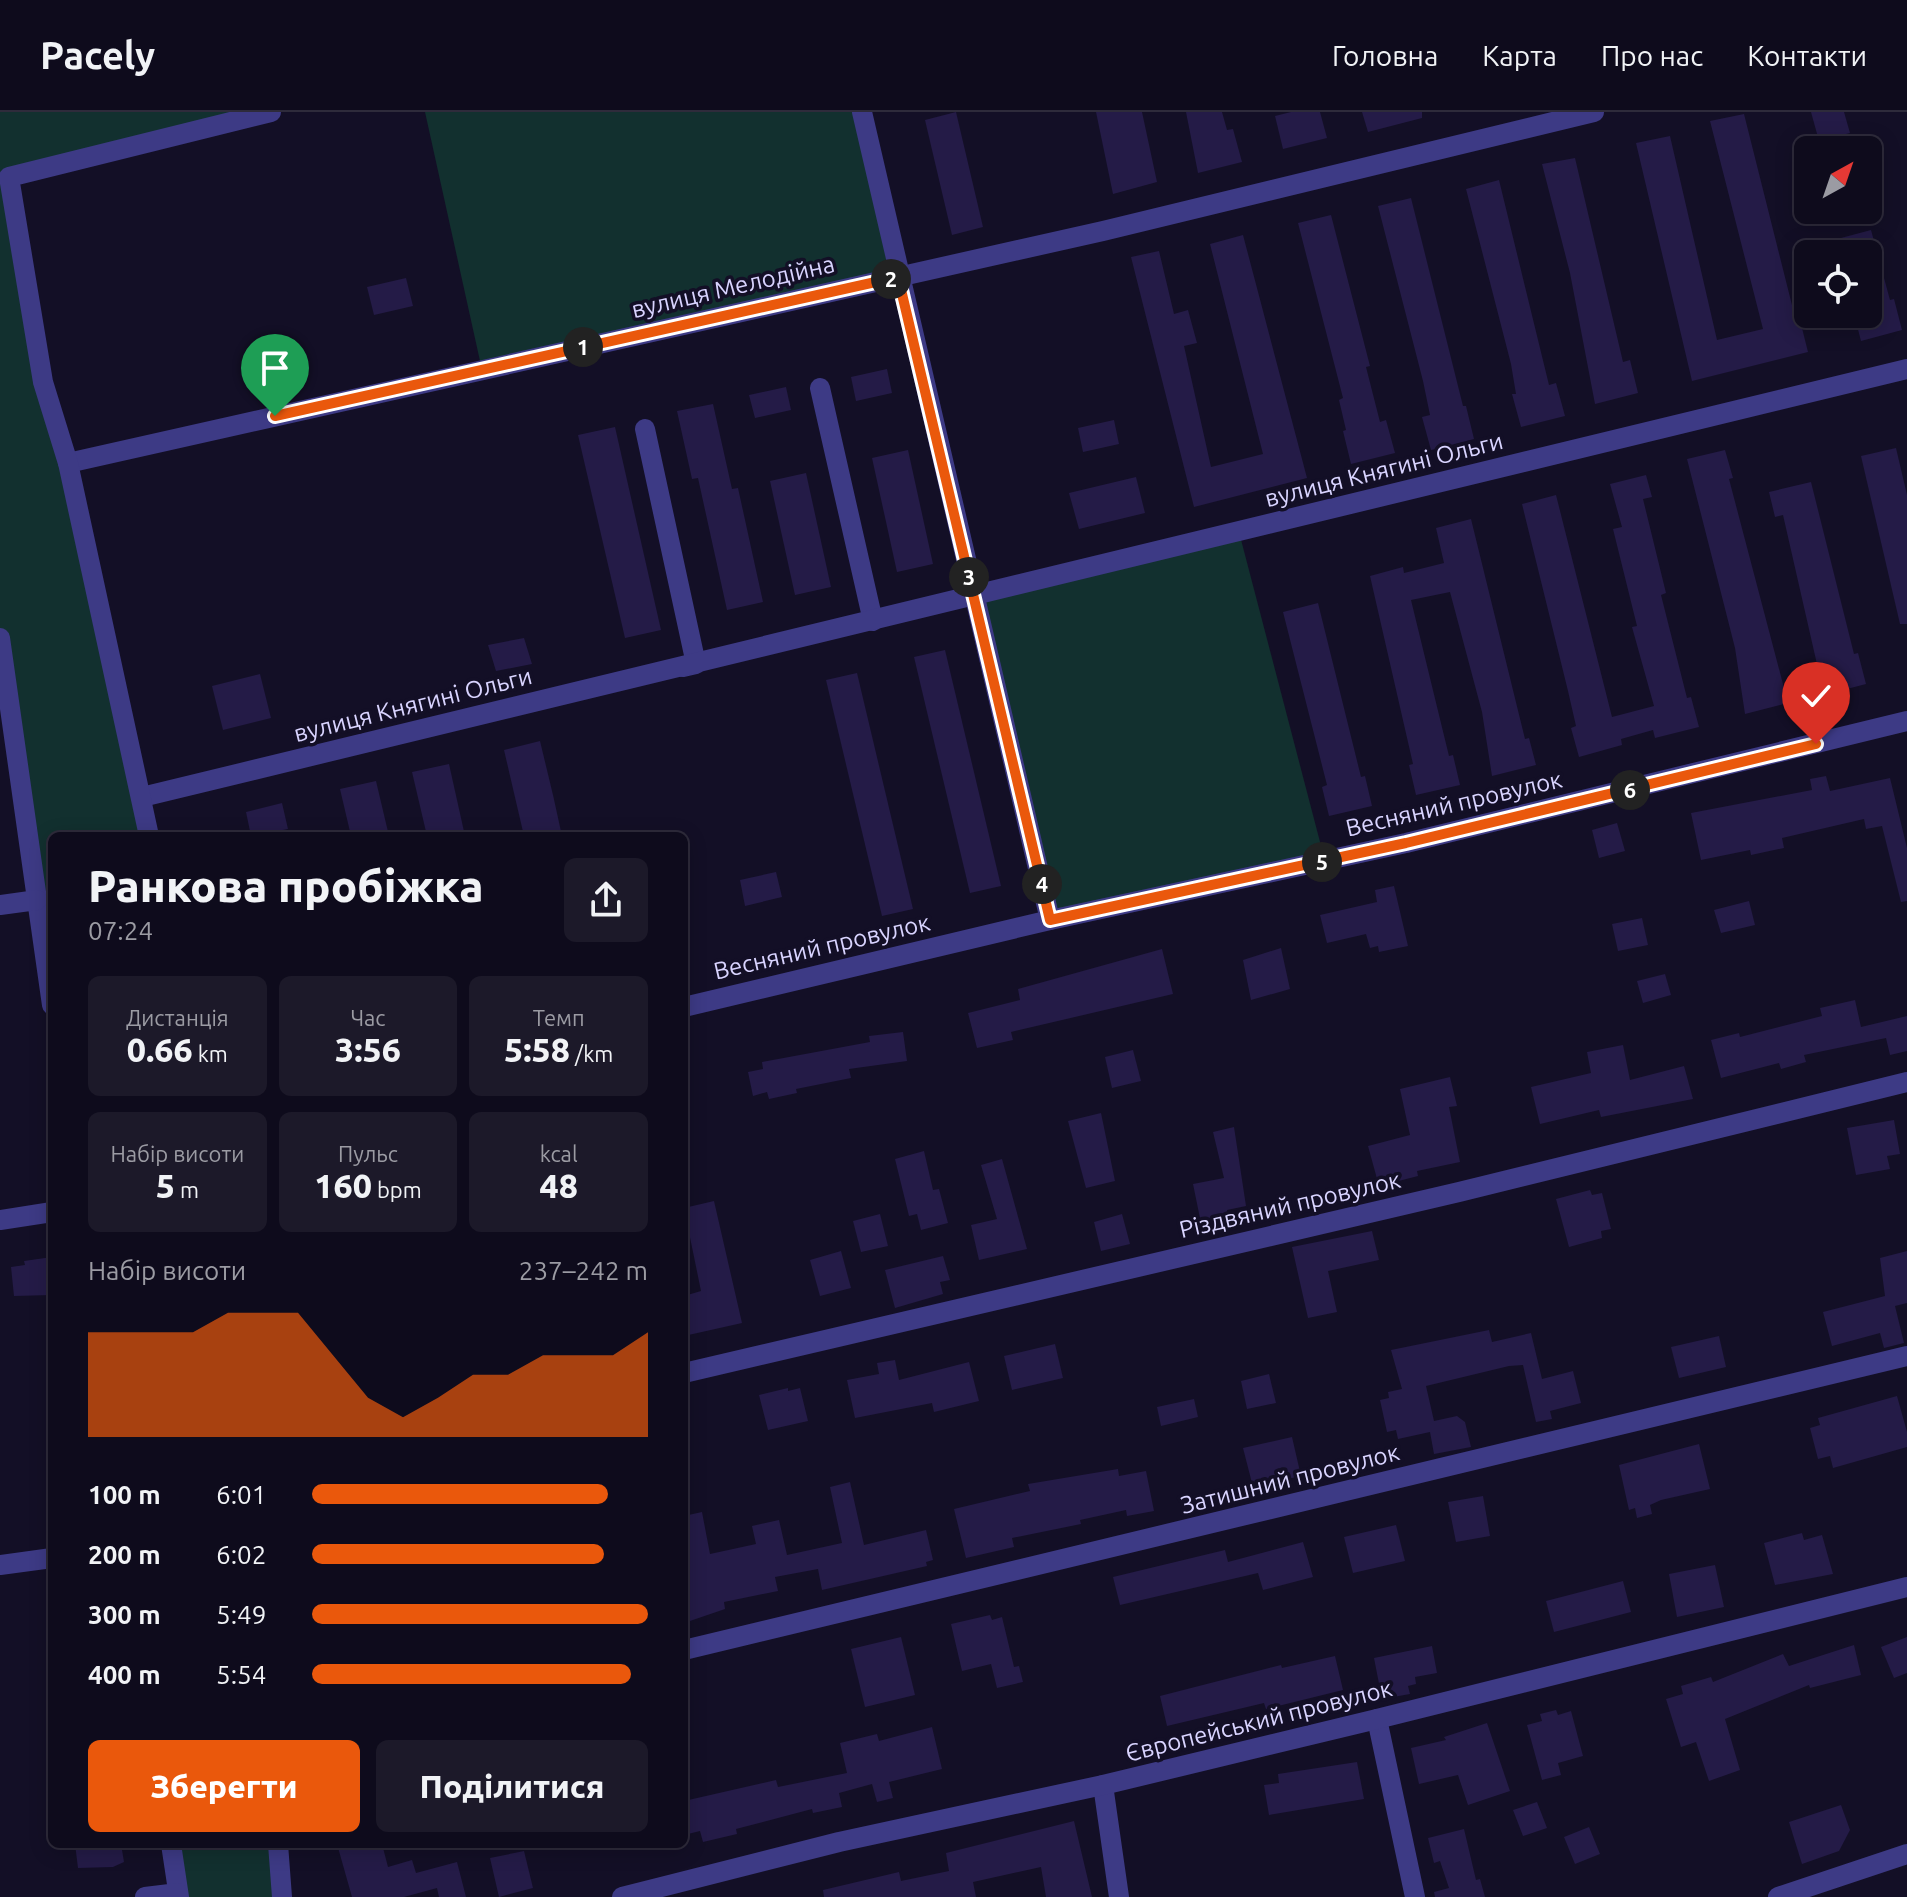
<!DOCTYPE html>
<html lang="uk">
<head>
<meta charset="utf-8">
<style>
  body { margin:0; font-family:Ubuntu,sans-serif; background:#1c1929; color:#f1f3f6; height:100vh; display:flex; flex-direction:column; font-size:30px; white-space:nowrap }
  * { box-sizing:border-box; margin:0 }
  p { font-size:26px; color:#9b9ba3 }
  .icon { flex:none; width:44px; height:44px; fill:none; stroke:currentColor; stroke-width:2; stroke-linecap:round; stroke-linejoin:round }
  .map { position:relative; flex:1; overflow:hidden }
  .details { position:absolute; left:48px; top:720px; width:640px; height:1016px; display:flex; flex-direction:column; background:#0e0b1c; border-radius:12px; box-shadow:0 4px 20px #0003,0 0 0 2px #2e2b3b }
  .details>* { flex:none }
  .needle { width:52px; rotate:40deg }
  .controls { position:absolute; left:1794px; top:24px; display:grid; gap:16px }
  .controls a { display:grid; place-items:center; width:88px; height:88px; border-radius:12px; background:#0e0b1c; box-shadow:0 4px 20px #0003,0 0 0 2px #2e2b3b; font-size:40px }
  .pin { position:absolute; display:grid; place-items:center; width:68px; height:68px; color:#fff; margin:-82px -34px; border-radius:50% 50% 50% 0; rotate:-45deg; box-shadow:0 0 8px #0007 }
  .pin .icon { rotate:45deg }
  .km { position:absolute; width:40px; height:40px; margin:-20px; border-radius:50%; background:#222; color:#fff; font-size:22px; line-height:40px; text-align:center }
  .round { display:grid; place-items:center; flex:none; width:84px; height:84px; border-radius:12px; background:#1c1929 }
  .headline { display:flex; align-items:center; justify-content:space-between; height:136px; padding:0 40px }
  h1 { font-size:44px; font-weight:800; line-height:60px }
  .stats { display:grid; grid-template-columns:repeat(3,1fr); gap:12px; height:136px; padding:8px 40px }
  .stats div { display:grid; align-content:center; border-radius:12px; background:#1c1929; text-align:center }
  .stats b { font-size:34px; font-weight:800 }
  .stats small { font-size:22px; font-weight:400 }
  .stats p { font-size:22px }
  .chart { height:224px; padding:16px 40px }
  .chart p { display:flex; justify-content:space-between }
  .chart svg { width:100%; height:144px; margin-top:8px; fill:#ea580c; opacity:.7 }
  .action { display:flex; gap:16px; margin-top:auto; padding:16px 40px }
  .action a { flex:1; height:92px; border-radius:12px; background:#ea580c; color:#fff; font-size:32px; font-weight:800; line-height:92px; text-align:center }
  .action a+a { background:#1c1929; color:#f1f3f6 }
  ul { padding:0 40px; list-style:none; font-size:26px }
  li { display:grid; grid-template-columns:128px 96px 1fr; align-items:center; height:60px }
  li i { height:20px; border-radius:10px; background:#ea580c }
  header { display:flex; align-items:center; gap:48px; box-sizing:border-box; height:112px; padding:0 40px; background:#0e0b1c; border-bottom:2px solid #2e2b3b }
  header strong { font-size:38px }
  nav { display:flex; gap:44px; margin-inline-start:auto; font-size:28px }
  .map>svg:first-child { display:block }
</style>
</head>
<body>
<header>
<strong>Pacely</strong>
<nav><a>Головна</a><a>Карта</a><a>Про нас</a><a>Контакти</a></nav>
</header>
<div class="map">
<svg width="1907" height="1785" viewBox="0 0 1907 1785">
  <rect width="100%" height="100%" fill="#130f26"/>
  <g fill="#12302f">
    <polygon points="0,0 272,0 9,65 149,724 52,724 52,893 0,526"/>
    <polygon points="425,0 862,0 898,165 482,258"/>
    <polygon points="1239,420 1325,749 1050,808 974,485"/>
    <polygon points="171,1732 278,1732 282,1785 179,1785"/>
  </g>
  <g fill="#241b47">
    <polygon points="956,0 983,115 952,123 925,8"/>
    <polygon points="1096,0 1142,0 1157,70 1113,82"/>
    <polygon points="1186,0 1222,0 1227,18 1233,17 1242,50 1198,61"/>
    <polygon points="1291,0 1320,0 1327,26 1283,37 1275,4"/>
    <polygon points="1362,0 1422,0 1422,6 1368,20"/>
    <polygon points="1811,0 1844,0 1850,21 1819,29"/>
    <polygon points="1744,2 1796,209 1800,208 1808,240 1692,269 1636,31 1670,24 1717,228 1763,217 1710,9"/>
    <polygon points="1575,46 1623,250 1630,248 1638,281 1595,292 1570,161 1542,52"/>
    <polygon points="1499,68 1549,273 1556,271 1565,304 1521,315 1512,282 1516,282 1511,252 1466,77"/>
    <polygon points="1411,86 1463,294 1466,294 1474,327 1431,338 1422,305 1430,303 1423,269 1378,94"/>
    <polygon points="1331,103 1370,254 1366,255 1380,310 1386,308 1395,341 1351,352 1343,319 1346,318 1339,288 1343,286 1298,111"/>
    <polygon points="1871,118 1890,188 1894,187 1902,218 1861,229 1854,202 1868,202 1868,142 1845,142 1841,126"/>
    <polygon points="1243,123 1307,366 1194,395 1131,145 1159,139 1174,202 1188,198 1197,231 1184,234 1211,355 1263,342 1210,132"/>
    <polygon points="406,166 413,194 374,203 367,175"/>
    <polygon points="887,257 892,281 856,289 851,265"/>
    <polygon points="786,275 791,298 755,306 749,283"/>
    <polygon points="713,292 732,377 738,376 763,490 727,498 698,366 692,367 677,299"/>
    <polygon points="1114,308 1119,332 1083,340 1078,316"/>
    <polygon points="615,315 661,518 625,526 578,323"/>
    <polygon points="1896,336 1907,383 1907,512 1900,512 1861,344"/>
    <polygon points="908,338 933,452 897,460 872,346"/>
    <polygon points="1725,338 1733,366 1729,367 1788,591 1745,602 1735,536 1687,347"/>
    <polygon points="806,361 831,475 795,483 770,369"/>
    <polygon points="1646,363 1652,385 1643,387 1666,481 1661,483 1687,586 1691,585 1699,615 1655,626 1653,618 1621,627 1622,633 1579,645 1571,616 1576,614 1568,579 1522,392 1556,383 1612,605 1654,594 1632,515 1637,514 1613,417 1622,415 1610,372"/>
    <polygon points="1136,365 1145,401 1079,417 1069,381"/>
    <polygon points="1811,370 1854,542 1858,541 1866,572 1824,583 1783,403 1775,405 1769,380"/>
    <polygon points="1471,407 1525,627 1529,626 1536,653 1492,664 1482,600 1450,480 1411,488 1449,644 1453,643 1460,673 1416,683 1409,653 1413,652 1370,464 1403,455 1404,461 1444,451 1436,416"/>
    <polygon points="1318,491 1361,665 1365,664 1372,694 1329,704 1322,675 1327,673 1283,500"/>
    <polygon points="524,526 532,552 496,559 488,533"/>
    <polygon points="945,538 1001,774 970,781 914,545"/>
    <polygon points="857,561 913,797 882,804 826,568"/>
    <polygon points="260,562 271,606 223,618 212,574"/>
    <polygon points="540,629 553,683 562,724 524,724 504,638"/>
    <polygon points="449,652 465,724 427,724 412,660"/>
    <polygon points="1826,664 1830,679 1890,666 1907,736 1907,789 1901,790 1882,714 1866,717 1864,707 1782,726 1784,736 1751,743 1750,738 1701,748 1691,701 1812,678 1810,667"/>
    <polygon points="376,669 389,724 351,724 340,677"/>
    <polygon points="282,691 288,717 251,724 246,700"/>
    <polygon points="1617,711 1625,739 1599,746 1592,718"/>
    <polygon points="776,760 782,785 745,794 740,768"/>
    <polygon points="1394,774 1408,834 1379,840 1378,834 1370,836 1366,822 1327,831 1320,803 1377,790 1375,778"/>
    <polygon points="1749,789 1755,813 1721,821 1714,798"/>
    <polygon points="1642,806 1648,833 1618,839 1612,812"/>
    <polygon points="1281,836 1290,877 1251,888 1243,848"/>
    <polygon points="1162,837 1173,882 1011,920 1013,928 977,936 968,901 1020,888 1018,877"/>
    <polygon points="1665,862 1671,883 1643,891 1637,869"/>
    <polygon points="1855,888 1861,915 1907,904 1907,939 1890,943 1886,926 1804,943 1806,950 1781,957 1779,951 1721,966 1711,928 1739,921 1740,925 1822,904 1820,896"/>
    <polygon points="903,920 907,949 849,957 851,966 796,977 797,981 769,987 767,980 753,984 748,960 763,957 762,950 870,930 869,924"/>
    <polygon points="1623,933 1630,968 1684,954 1693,987 1601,1005 1599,998 1540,1012 1531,975 1591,961 1587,940"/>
    <polygon points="1133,938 1141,969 1112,976 1105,945"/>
    <polygon points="1450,965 1457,994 1449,995 1460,1050 1417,1059 1418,1064 1379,1074 1368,1034 1410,1023 1400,977"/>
    <polygon points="1101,1001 1115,1069 1086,1076 1068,1009"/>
    <polygon points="1894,1008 1900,1042 1887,1044 1890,1057 1856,1063 1847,1016"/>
    <polygon points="1234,1015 1246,1094 1227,1098 1229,1111 1202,1116 1193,1072 1224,1066 1213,1020"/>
    <polygon points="924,1039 933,1078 939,1077 948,1111 921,1118 917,1102 909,1104 895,1047"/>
    <polygon points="1002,1047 1027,1137 979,1148 971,1113 997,1107 981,1053"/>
    <polygon points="1590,1078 1592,1083 1602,1081 1611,1117 1601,1119 1602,1126 1569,1135 1556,1087"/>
    <polygon points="714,1089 742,1211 684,1224 684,1184 701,1179 684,1096"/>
    <polygon points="880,1102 888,1134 861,1140 853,1109"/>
    <polygon points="1122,1102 1130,1132 1101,1139 1094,1110"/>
    <polygon points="1372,1119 1379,1148 1328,1159 1337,1200 1308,1206 1292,1135"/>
    <polygon points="841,1139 851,1176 820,1184 810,1148"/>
    <polygon points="1907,1139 1907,1191 1895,1194 1904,1231 1884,1236 1880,1221 1832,1234 1823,1200 1885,1184 1880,1146"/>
    <polygon points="943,1144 950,1168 940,1170 943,1182 895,1196 885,1158"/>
    <polygon points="52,1145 52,1183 14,1184 11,1155 25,1153 24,1149"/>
    <polygon points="1489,1218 1492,1230 1531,1221 1542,1267 1573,1259 1581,1291 1550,1299 1552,1307 1536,1310 1523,1253 1509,1254 1426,1274 1434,1309 1457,1304 1465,1310 1471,1335 1434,1342 1430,1320 1398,1327 1396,1318 1387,1320 1380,1288 1389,1286 1388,1280 1402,1277 1391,1238"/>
    <polygon points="1719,1224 1726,1255 1679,1266 1671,1235"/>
    <polygon points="1055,1232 1063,1266 1012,1278 1004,1244"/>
    <polygon points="895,1248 899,1268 969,1250 979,1289 934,1300 932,1291 855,1306 847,1268 879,1262 877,1251"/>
    <polygon points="1269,1262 1276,1291 1247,1297 1241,1269"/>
    <polygon points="788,1276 788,1279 800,1276 808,1309 768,1318 759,1283"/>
    <polygon points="1897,1284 1907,1320 1907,1335 1833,1356 1830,1344 1818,1347 1810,1316 1820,1313 1818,1306"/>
    <polygon points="1194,1287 1198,1305 1161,1314 1157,1295"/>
    <polygon points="1292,1325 1301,1364 1253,1375 1243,1336"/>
    <polygon points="1699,1332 1710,1377 1661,1388 1650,1393 1652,1402 1637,1406 1635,1396 1629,1398 1619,1353"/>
    <polygon points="1118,1357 1119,1364 1146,1359 1154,1399 1127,1404 1126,1398 1080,1408 1081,1412 1012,1426 1014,1435 966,1446 954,1397 1030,1379 1028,1372"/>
    <polygon points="850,1370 864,1433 926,1418 933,1448 926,1450 927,1454 822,1478 818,1457 775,1465 778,1479 724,1490 725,1497 687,1510 684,1404 702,1400 710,1442 756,1432 752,1414 779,1408 787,1443 842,1431 830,1375"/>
    <polygon points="1483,1384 1490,1424 1456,1430 1448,1390"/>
    <polygon points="1396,1413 1405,1449 1353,1461 1344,1425"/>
    <polygon points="1802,1421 1804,1428 1822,1423 1833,1462 1775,1473 1764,1431"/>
    <polygon points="1303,1430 1313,1465 1263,1478 1258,1461 1120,1493 1113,1465 1225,1438 1228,1450"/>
    <polygon points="1715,1453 1724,1495 1677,1505 1669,1462"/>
    <polygon points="1623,1469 1631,1500 1554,1520 1546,1489"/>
    <polygon points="990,1503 992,1508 1002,1505 1014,1555 1019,1554 1023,1570 997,1576 991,1552 962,1559 951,1512"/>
    <polygon points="901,1525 915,1583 865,1595 851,1537"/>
    <polygon points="1907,1525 1907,1561 1894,1566 1881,1535"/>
    <polygon points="1854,1533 1861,1563 1810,1576 1809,1573 1725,1607 1740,1658 1709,1669 1696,1630 1681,1635 1666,1587 1683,1582 1681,1574 1711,1565 1713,1570 1783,1542 1789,1554"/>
    <polygon points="1432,1534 1437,1561 1415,1565 1416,1572 1408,1574 1410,1582 1382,1587 1374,1546"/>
    <polygon points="1335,1544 1343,1578 1266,1597 1264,1591 1167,1614 1160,1584 1281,1553 1282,1556"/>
    <polygon points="1556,1598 1558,1603 1571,1599 1583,1644 1558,1651 1561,1663 1542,1668 1527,1613 1542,1609 1540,1602"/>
    <polygon points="1487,1611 1510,1679 1468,1693 1458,1663 1419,1672 1411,1636 1446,1628 1444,1625"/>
    <polygon points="932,1615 942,1657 889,1670 893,1686 877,1690 872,1672 839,1681 842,1695 813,1701 812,1697 736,1717 737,1722 703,1730 700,1719 688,1722 684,1689 776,1668 778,1675 847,1661 840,1631 877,1622 879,1629"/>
    <polygon points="1357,1650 1364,1687 1269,1703 1264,1673 1279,1671 1278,1662"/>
    <polygon points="1537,1690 1547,1716 1523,1724 1513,1698"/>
    <polygon points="1841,1693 1850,1718 1839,1739 1802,1752 1789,1710"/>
    <polygon points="1074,1709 1092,1785 1046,1785 1041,1755 973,1770 976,1785 824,1785 823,1778 899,1760 901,1769 949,1759 946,1741"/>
    <polygon points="1589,1715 1600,1742 1575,1752 1564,1725"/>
    <polygon points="1464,1717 1476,1768 1480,1767 1485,1785 1435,1785 1434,1780 1449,1776 1440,1749 1434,1751 1428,1726"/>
    <polygon points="75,1732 121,1732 124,1750 113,1755 78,1756"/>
    <polygon points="337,1732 382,1732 388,1755 412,1748 416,1761 457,1750 466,1785 439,1785 437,1776 404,1785 352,1785"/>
    <polygon points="524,1739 533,1776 499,1785 490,1746"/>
  </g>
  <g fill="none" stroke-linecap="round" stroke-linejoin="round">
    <g stroke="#3d3a85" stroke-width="20">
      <polyline points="862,0 1050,808"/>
      <polyline points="820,276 873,509"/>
      <polyline points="645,317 696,552 683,555"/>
      <polyline points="68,351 1103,119 1594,0"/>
      <polyline points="0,526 52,893"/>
      <polyline points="142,685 1907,257"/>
      <polyline points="149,724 68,351 43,270 9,65 271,0"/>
      <polyline points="0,793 37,788"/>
      <polyline points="684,895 1050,808 1406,731 1907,609"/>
      <polyline points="0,1108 52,1100"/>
      <polyline points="684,1261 1459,1080 1907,970"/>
      <polyline points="0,1453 52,1446"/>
      <polyline points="684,1538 1907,1244"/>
      <polyline points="1377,1607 1415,1785"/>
      <polyline points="1103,1673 1119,1785"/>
      <polyline points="171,1732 179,1785"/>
      <polyline points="278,1732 282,1785"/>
      <polyline points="145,1785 178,1781"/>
      <polyline points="622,1785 839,1730 1103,1673 1377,1607 1907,1475"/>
      <polyline points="1778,1785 1907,1742"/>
    </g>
  </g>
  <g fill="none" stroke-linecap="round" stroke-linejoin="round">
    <g stroke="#fff" stroke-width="16">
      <polyline id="route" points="275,304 898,165 1050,808 1406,731 1816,632"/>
    </g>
    <use href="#route" stroke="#ea580c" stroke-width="10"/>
  </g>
  <g text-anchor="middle" stroke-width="7" stroke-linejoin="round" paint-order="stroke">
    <g font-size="24" fill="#d9d4ff" stroke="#130f26">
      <text transform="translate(733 175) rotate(-13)" y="8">вулиця Мелодійна</text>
      <text transform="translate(1384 358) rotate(-14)" y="8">вулиця Княгині Ольги</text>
      <text transform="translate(413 593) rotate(-14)" y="8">вулиця Княгині Ольги</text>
      <text transform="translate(1454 692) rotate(-13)" y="8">Весняний провулок</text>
      <text transform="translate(822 835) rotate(-13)" y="8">Весняний провулок</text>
      <text transform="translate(1290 1093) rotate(-13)" y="8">Різдвяний провулок</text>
      <text transform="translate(1290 1367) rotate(-14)" y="8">Затишний провулок</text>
      <text transform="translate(1259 1609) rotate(-14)" y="8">Європейський провулок</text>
    </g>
  </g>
</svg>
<div class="controls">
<a><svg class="needle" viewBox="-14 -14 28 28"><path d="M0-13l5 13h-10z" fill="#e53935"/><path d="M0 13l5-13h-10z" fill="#9b9ba3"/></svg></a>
<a><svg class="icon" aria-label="locate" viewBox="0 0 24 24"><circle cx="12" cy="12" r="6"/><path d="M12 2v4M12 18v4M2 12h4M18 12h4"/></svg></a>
</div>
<div class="pin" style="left:275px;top:304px;background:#1e9e55"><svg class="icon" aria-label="arrive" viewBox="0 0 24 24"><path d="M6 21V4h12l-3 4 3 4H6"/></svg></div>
<div class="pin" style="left:1816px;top:632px;background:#d93025"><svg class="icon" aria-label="check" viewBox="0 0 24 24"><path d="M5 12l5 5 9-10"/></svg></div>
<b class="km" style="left:583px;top:235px">1</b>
<b class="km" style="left:891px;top:167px">2</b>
<b class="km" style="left:969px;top:465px">3</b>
<b class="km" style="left:1042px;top:772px">4</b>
<b class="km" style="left:1322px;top:750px">5</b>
<b class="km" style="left:1630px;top:678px">6</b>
<section class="details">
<div class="headline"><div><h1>Ранкова пробіжка</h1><p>07:24</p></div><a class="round"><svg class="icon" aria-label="share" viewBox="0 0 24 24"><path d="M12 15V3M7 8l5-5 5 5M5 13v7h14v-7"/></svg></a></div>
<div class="stats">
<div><p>Дистанція</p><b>0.66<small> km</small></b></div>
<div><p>Час</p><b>3:56</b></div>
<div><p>Темп</p><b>5:58<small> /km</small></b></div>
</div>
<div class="stats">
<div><p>Набір висоти</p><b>5<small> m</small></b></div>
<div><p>Пульс</p><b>160<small> bpm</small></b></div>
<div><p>kcal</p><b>48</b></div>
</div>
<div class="chart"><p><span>Набір висоти</span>237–242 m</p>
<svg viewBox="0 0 160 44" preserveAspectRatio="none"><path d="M0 44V12L10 12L20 12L30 12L40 6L50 6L60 6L70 19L80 32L90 38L100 32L110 25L120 25L130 19L140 19L150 19L160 12V44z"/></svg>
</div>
<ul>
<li><b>100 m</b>6:01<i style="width:88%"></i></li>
<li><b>200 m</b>6:02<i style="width:87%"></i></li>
<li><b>300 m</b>5:49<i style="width:100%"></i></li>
<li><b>400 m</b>5:54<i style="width:95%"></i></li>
</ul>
<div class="action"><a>Зберегти</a><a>Поділитися</a></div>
</section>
</div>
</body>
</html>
